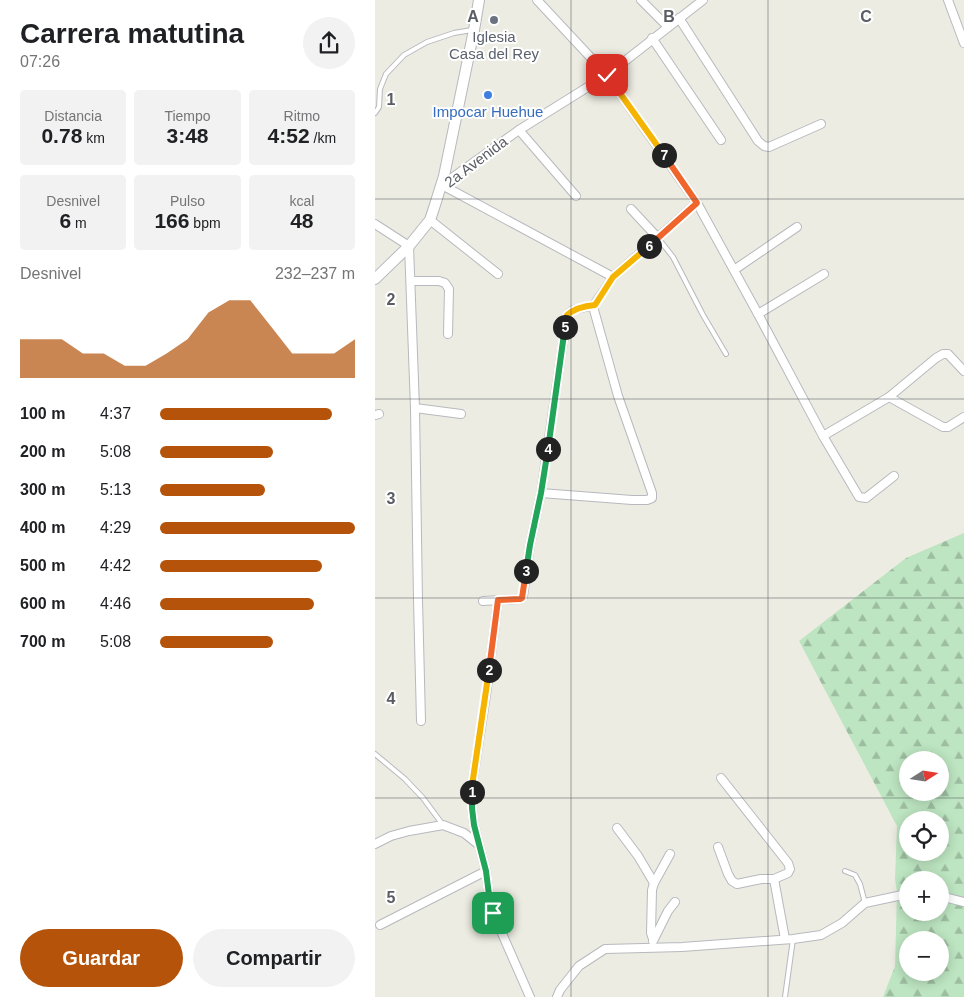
<!DOCTYPE html>
<html lang="es">
<head>
<meta charset="utf-8">
<style>
  body { margin:0; font-family:Helvetica,sans-serif; background:#f2f2f2; color:#202124; height:100vh; display:flex; flex-direction:column; font-size:19px; white-space:nowrap }
  * { box-sizing:border-box; margin:0 }
  p { font-size:16px; color:#757577 }
  .icon { flex:none; width:28px; height:28px; fill:none; stroke:currentColor; stroke-width:2; stroke-linecap:round; stroke-linejoin:round }
  .map { position:relative; flex:1; overflow:hidden }
  .sheet { display:flex; flex-direction:column; background:#fff; width:375px }
  .sheet>* { flex:none }
  .needle { width:32px; rotate:78deg }
  .controls { position:absolute; left:524px; top:751px; display:grid; gap:10px }
  .controls a { display:grid; place-items:center; width:50px; height:50px; border-radius:50%; background:#fff; box-shadow:0 2px 12px #0003; font-size:25px }
  .pin { position:absolute; display:grid; place-items:center; width:42px; height:42px; color:#fff; margin:-21px; border-radius:10px; box-shadow:0 2px 8px #0006 }
  .km { position:absolute; width:25px; height:25px; margin:-12px; border-radius:50%; background:#222; color:#fff; font-size:14px; line-height:25px; text-align:center }
  .round { display:grid; place-items:center; flex:none; width:52px; height:52px; border-radius:26px; background:#f2f2f2 }
  .head { display:flex; align-items:center; justify-content:space-between; height:85px; padding:0 20px }
  h1 { font-size:28px; font-weight:700; line-height:38px }
  .metrics { display:grid; grid-template-columns:repeat(3,1fr); gap:8px; height:85px; padding:5px 20px }
  .metrics div { display:grid; align-content:center; border-radius:5px; background:#f2f2f2; text-align:center }
  .metrics b { font-size:21px; font-weight:700 }
  .metrics small { font-size:14px; font-weight:400 }
  .metrics p { font-size:14px }
  .chart { height:140px; padding:10px 20px }
  .chart p { display:flex; justify-content:space-between }
  .chart svg { width:100%; height:90px; margin-top:5px; fill:#b45309; opacity:.7 }
  .action { display:flex; gap:10px; margin-top:auto; padding:10px 20px }
  .action a { flex:1; height:58px; border-radius:30px; background:#b45309; color:#fff; font-size:20px; font-weight:700; line-height:58px; text-align:center }
  .action a+a { background:#f2f2f2; color:#202124 }
  ul { padding:0 20px; list-style:none; font-size:16px }
  li { display:grid; grid-template-columns:80px 60px 1fr; align-items:center; height:38px }
  li i { height:12px; border-radius:6px; background:#b45309 }
  main { display:flex; flex:1; min-height:0 }
  .map>svg:first-child { display:block }
</style>
</head>
<body>
<main>
<section class="sheet">
<div class="head"><div><h1>Carrera matutina</h1><p>07:26</p></div><a class="round"><svg class="icon" aria-label="share" viewBox="0 0 24 24"><path d="M12 15V3M7 8l5-5 5 5M5 13v7h14v-7"/></svg></a></div>
<div class="metrics">
<div><p>Distancia</p><b>0.78<small> km</small></b></div>
<div><p>Tiempo</p><b>3:48</b></div>
<div><p>Ritmo</p><b>4:52<small> /km</small></b></div>
</div>
<div class="metrics">
<div><p>Desnivel</p><b>6<small> m</small></b></div>
<div><p>Pulso</p><b>166<small> bpm</small></b></div>
<div><p>kcal</p><b>48</b></div>
</div>
<div class="chart"><p><span>Desnivel</span>232–237 m</p>
<svg viewBox="0 0 160 44" preserveAspectRatio="none"><path d="M0 44V25L10 25L20 25L30 32L40 32L50 38L60 38L70 32L80 25L90 12L100 6L110 6L120 19L130 32L140 32L150 32L160 25V44z"/></svg>
</div>
<ul>
<li><b>100 m</b>4:37<i style="width:88%"></i></li>
<li><b>200 m</b>5:08<i style="width:58%"></i></li>
<li><b>300 m</b>5:13<i style="width:54%"></i></li>
<li><b>400 m</b>4:29<i style="width:100%"></i></li>
<li><b>500 m</b>4:42<i style="width:83%"></i></li>
<li><b>600 m</b>4:46<i style="width:79%"></i></li>
<li><b>700 m</b>5:08<i style="width:58%"></i></li>
</ul>
<div class="action"><a>Guardar</a><a>Compartir</a></div>
</section>
<div class="map">
<svg width="589" height="997" viewBox="0 0 589 997">
  <defs>
    <pattern id="forest-firs" width="22" height="20" patternUnits="userSpaceOnUse" patternTransform="scale(1.25)"><rect width="22" height="20" fill="#bde5c1"/><path d="M5 1l3.5 6h-7zM16 11l3.5 6h-7z" fill="#9dbda0"/></pattern>
  </defs>
  <rect width="100%" height="100%" fill="#edece2"/>
  <path fill="url(#forest-firs)" fill-rule="evenodd" d="M589,533V997H508L520,966L522,892L520,879L522,826L424,641L531,558ZM532,760H565V792H532ZM532,820H565V852H532ZM532,880H565V912H532ZM532,940H565V972H532Z"/>
  <g fill="none" stroke-linecap="round" stroke-linejoin="round">
    <g stroke="#b7b9be" stroke-width="6">
      <g id="service">
        <polyline points="0,113 4,107 5,89 11,74 29,55 52,42 79,33 97,30"/>
        <polyline points="283,238 298,257 328,315 351,354"/>
        <polyline points="0,754 30,779 48,798 68,825"/>
        <polyline points="470,871 480,875 485,884 490,903"/>
        <polyline points="410,997 418,939"/>
      </g>
    </g>
    <g stroke="#b7b9be" stroke-width="10">
      <g id="minor">
        <polyline points="162,0 232,75 322,203 383,314 448,436 484,497 491,498 519,476"/>
        <polyline points="266,0 293,27"/>
        <polyline points="573,0 589,43"/>
        <polyline points="304,18 383,141 389,146 394,147 446,124"/>
        <polyline points="277,38 346,140"/>
        <polyline points="144,130 201,196"/>
        <polyline points="256,209 283,238"/>
        <polyline points="55,220 123,274"/>
        <polyline points="0,224 34,246 40,408 43,600 46,721"/>
        <polyline points="359,270 422,227"/>
        <polyline points="238,277 67,185 144,130 232,75 328,0"/>
        <polyline points="36,281 64,281 70,283 74,289 73,334"/>
        <polyline points="383,314 449,274"/>
        <polyline points="514,397 561,358 568,354 573,354 589,371"/>
        <polyline points="40,408 86,414"/>
        <polyline points="0,415 4,414"/>
        <polyline points="448,436 514,397 568,427 573,427 589,417"/>
        <polyline points="166,493 257,500 272,500 277,498 277,493 243,396 219,310 219,305 238,277 322,203"/>
        <polyline points="123,600 111,695 98,779 97,808 99,825 111,871 114,895 118,913 155,997"/>
        <polyline points="108,601 145,599 148,596 155,545 166,493 192,315 198,310 219,305"/>
        <polyline points="346,778 413,863 415,869 413,873 399,879"/>
        <polyline points="242,828 263,856 279,883"/>
        <polyline points="0,844 16,836 34,831 68,825 89,833 104,845"/>
        <polyline points="343,847 353,874 357,881 362,884 386,879 399,879 410,939"/>
        <polyline points="565,896 589,902"/>
        <polyline points="5,925 111,871"/>
        <polyline points="278,939 276,933 277,890 279,883 295,854"/>
        <polyline points="278,941 293,911 300,902"/>
        <polyline points="182,997 185,990 204,966 230,949 307,947 418,939 446,935 467,923 490,903 532,894"/>
      </g>
    </g>
    <g stroke="#b7b9be" stroke-width="12">
      <polyline id="tertiary" points="0,279 34,246 55,220 59,208 69,176 99,30 104,0"/>
    </g>
    <use href="#service" stroke="#fff" stroke-width="4"/>
    <use href="#minor" stroke="#fff" stroke-width="8"/>
    <use href="#tertiary" stroke="#fff" stroke-width="10"/>
  </g>
  <g fill="none" stroke-linecap="round" stroke-linejoin="round">
    <g stroke="#fff" stroke-width="10">
      <polyline id="split-1" points="97,792 97,808 99,825 111,871 114,895 118,913"/>
    </g>
    <g stroke="#fff" stroke-width="10">
      <polyline id="split-2" points="97,792 98,779 114,670"/>
    </g>
    <g stroke="#fff" stroke-width="10">
      <polyline id="split-3" points="114,670 123,600 145,599 147,598 151,571"/>
    </g>
    <g stroke="#fff" stroke-width="10">
      <polyline id="split-4" points="151,571 155,545 166,493 173,449"/>
    </g>
    <g stroke="#fff" stroke-width="10">
      <polyline id="split-5" points="173,449 190,327"/>
    </g>
    <g stroke="#fff" stroke-width="10">
      <path id="split-6" d="M190,327L192,315C200,308 209,306 220,305L238,277L274,246"/>
    </g>
    <g stroke="#fff" stroke-width="10">
      <polyline id="split-7" points="274,246 322,203 289,155"/>
    </g>
    <g stroke="#fff" stroke-width="10">
      <polyline id="split-8" points="232,75 289,155"/>
    </g>
    <use href="#split-1" stroke="#22a559" stroke-width="6"/>
    <use href="#split-2" stroke="#f5b400" stroke-width="6"/>
    <use href="#split-3" stroke="#f0652b" stroke-width="6"/>
    <use href="#split-4" stroke="#22a559" stroke-width="6"/>
    <use href="#split-5" stroke="#22a559" stroke-width="6"/>
    <use href="#split-6" stroke="#f5b400" stroke-width="6"/>
    <use href="#split-7" stroke="#f0652b" stroke-width="6"/>
    <use href="#split-8" stroke="#f5b400" stroke-width="6"/>
  </g>
  <path fill="none" stroke="#5a5d63" stroke-width="1" stroke-opacity="0.55" d="M196,0V997M393,0V997M0,199H589M0,399H589M0,598H589M0,798H589"/>
  <circle fill="#6b7280" stroke="#fff" stroke-width="2" cx="119" cy="20" r="5"/>
  <circle fill="#3f7fe0" stroke="#fff" stroke-width="2" cx="113" cy="95" r="5"/>
  <g text-anchor="middle" stroke-width="4" stroke-linejoin="round" paint-order="stroke">
    <g font-size="15" fill="#5b616d" stroke="#fff">
      <text x="119" y="42">Iglesia<tspan x="119" dy="17">Casa del Rey</tspan></text>
    </g>
    <g font-size="15" fill="#366cbe" stroke="#fff">
      <text x="113" y="117">Impocar Huehue</text>
    </g>
    <g font-size="15" fill="#5a5d63" stroke="#fff">
      <text transform="translate(101 162) rotate(-37)" y="5">2a Avenida</text>
    </g>
  </g>
  <g font-size="16" text-anchor="middle" font-weight="bold" fill="#5a5d63" stroke="#fff" stroke-width="4" stroke-linejoin="round" paint-order="stroke">
    <text x="98" y="22">A</text>
    <text x="294" y="22">B</text>
    <text x="491" y="22">C</text>
    <text x="16" y="105">1</text>
    <text x="16" y="305">2</text>
    <text x="16" y="504">3</text>
    <text x="16" y="704">4</text>
    <text x="16" y="903">5</text>
  </g>
</svg>
<div class="controls">
<a><svg class="needle" viewBox="-14 -14 28 28"><path d="M0-13l5 13h-10z" fill="#e53935"/><path d="M0 13l5-13h-10z" fill="#757577"/></svg></a>
<a><svg class="icon" aria-label="locate" viewBox="0 0 24 24"><circle cx="12" cy="12" r="6"/><path d="M12 2v4M12 18v4M2 12h4M18 12h4"/></svg></a>
<a>+</a>
<a>−</a>
</div>
<div class="pin" style="left:118px;top:913px;background:#1e9e55"><svg class="icon" aria-label="arrive" viewBox="0 0 24 24"><path d="M6 21V4h12l-3 4 3 4H6"/></svg></div>
<div class="pin" style="left:232px;top:75px;background:#d93025"><svg class="icon" aria-label="check" viewBox="0 0 24 24"><path d="M5 12l5 5 9-10"/></svg></div>
<b class="km" style="left:97px;top:792px">1</b>
<b class="km" style="left:114px;top:670px">2</b>
<b class="km" style="left:151px;top:571px">3</b>
<b class="km" style="left:173px;top:449px">4</b>
<b class="km" style="left:190px;top:327px">5</b>
<b class="km" style="left:274px;top:246px">6</b>
<b class="km" style="left:289px;top:155px">7</b>
</div>
</main>
</body>
</html>
